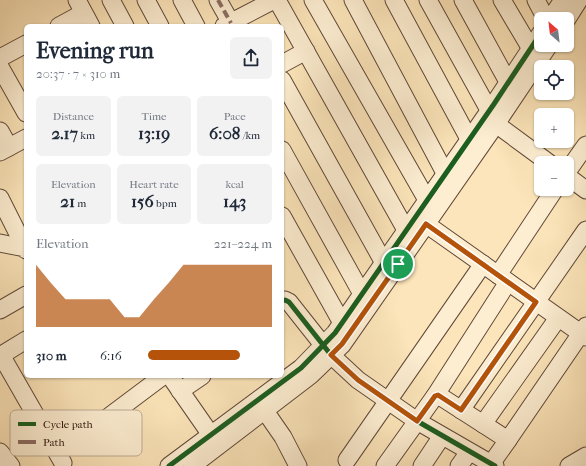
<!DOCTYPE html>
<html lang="en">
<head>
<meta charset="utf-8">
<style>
  body { margin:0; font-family:"IM FELL French Canon",serif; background:#f2f2f3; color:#1f2937; height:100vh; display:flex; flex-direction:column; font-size:15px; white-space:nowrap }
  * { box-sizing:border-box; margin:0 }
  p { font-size:13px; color:#747a83 }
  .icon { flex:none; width:22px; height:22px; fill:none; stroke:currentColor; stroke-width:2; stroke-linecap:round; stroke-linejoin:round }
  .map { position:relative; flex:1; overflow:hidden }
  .panel { position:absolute; left:24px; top:24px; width:260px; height:354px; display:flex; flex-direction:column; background:#fff; border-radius:6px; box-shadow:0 1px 3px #0004 }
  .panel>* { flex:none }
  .needle { width:26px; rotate:332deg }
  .controls { position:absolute; left:534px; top:12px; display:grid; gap:8px }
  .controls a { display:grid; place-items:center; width:40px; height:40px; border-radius:6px; background:#fff; box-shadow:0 1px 3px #0004; font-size:20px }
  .pin { position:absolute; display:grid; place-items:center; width:34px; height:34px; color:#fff; margin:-17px; border:2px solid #fff; border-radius:50%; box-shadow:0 1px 4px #0007 }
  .round { display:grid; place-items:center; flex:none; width:42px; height:42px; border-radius:6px; background:#f2f2f3 }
  .head { display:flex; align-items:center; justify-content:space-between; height:68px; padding:0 12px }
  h1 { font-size:22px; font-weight:700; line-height:30px }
  .metrics { display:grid; grid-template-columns:repeat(3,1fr); gap:6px; height:68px; padding:4px 12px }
  .metrics div { display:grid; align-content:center; border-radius:6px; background:#f2f2f3; text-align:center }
  .metrics b { font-size:17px; font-weight:700 }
  .metrics small { font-size:11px; font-weight:400 }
  .metrics p { font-size:11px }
  .chart { height:112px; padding:8px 12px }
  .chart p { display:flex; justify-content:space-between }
  .chart svg { width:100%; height:72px; margin-top:4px; fill:#b45309; opacity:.7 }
  ul { padding:0 12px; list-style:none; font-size:13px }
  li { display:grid; grid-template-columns:64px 48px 1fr; align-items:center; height:30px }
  li i { height:10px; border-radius:5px; background:#b45309 }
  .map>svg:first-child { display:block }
</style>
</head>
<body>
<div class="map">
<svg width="586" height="466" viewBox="0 0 586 466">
  <rect width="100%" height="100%" fill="#fce5ba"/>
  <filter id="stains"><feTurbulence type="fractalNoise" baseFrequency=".005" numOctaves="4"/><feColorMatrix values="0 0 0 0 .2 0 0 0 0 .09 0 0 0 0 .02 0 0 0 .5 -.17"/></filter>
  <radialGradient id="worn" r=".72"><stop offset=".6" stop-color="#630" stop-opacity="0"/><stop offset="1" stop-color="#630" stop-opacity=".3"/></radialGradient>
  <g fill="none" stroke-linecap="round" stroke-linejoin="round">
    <g stroke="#604838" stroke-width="19">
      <g id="minor">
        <polyline points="77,0 91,26"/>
        <polyline points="111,0 125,26"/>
        <polyline points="146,0 160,26"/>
        <polyline points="182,0 196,26"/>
        <polyline points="218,0 231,23"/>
        <polyline points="277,0 406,230"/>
        <polyline points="313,0 427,200"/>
        <polyline points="353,0 445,173"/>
        <polyline points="394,0 469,139"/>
        <polyline points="428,0 489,110"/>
        <polyline points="463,0 508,82"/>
        <polyline points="502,0 531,49"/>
        <polyline points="536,0 546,19"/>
        <polyline points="550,19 563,0"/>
        <polyline points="567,19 579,0"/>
        <polyline points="59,26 83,13"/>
        <polyline points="224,26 274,0"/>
        <polyline points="0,58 26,44"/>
        <polyline points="282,64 306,51"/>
        <polyline points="0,67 26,113"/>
        <polyline points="282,80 384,263"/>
        <polyline points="496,124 549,163"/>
        <polyline points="0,131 9,147"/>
        <polyline points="282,150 362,294"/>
        <polyline points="0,152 26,138"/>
        <polyline points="567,172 586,145"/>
        <polyline points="567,176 586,190"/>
        <polyline points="0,198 25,248"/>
        <polyline points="282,216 342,323"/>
        <polyline points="426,224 586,337"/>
        <polyline points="0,243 25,248 26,250"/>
        <polyline points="498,275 555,189"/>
        <polyline points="282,301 285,300 289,302 331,355 358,380 417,421 495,466"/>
        <polyline points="0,310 26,295"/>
        <polyline points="1,355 63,463"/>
        <polyline points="0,356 26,340"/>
        <polyline points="170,376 211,435"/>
        <polyline points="180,391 202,376"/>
        <polyline points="435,396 508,282"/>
        <polyline points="461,410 586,230"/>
        <polyline points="265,411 283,437 298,466"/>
        <polyline points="103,421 163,376"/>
        <polyline points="483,424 558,318"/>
        <polyline points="508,440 586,326"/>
        <polyline points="0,452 11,466"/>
        <polyline points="347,460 483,264"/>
        <polyline points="169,466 301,368 335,333 494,104 541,33"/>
        <polyline points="192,466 311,375 342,345 496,124 549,45"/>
        <polyline points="385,466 435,396 438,395 508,440 491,464"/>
        <polyline points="422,466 442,436"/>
        <polyline points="459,466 469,452"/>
        <polyline points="569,466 586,456"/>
      </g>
    </g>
    <use href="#minor" stroke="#fdeed2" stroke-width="17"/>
    <polyline stroke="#8d6e63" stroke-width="4" stroke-dasharray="8 4" stroke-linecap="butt" points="218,0 231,23"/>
    <g stroke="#fdeed2" stroke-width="8">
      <g id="cycleway">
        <polyline points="282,301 285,300 289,302 331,355 358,380 417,421 495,466"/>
        <polyline points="169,466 301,368 335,333 494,104 541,33"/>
      </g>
    </g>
    <use href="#cycleway" stroke="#1b5e20" stroke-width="5"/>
  </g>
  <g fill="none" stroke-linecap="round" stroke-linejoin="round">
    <g stroke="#fff" stroke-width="8">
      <polygon id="route" points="426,224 536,302 461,410 438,395 435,396 417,421 358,380 331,355 342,344"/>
    </g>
    <use href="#route" stroke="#b45309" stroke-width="5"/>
  </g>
  <rect x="10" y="410" width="132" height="46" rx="6" fill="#fdeed2" stroke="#bead97" stroke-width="1"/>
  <rect x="18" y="422" width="18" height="4" fill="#1b5e20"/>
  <rect x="18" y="440" width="18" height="4" fill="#8d6e63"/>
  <g font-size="11" fill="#2c140c">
    <text x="43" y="428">Cycle path</text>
    <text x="43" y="446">Path</text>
  </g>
  <rect width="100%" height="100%" filter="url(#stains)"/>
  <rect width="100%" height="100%" fill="url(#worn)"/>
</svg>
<div class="controls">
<a><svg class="needle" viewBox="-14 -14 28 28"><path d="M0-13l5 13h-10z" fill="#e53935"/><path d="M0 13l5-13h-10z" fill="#747a83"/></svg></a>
<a><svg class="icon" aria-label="locate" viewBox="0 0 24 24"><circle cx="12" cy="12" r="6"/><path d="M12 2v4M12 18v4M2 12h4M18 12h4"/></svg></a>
<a>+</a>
<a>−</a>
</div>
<div class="pin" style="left:398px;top:264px;background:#1e9e55"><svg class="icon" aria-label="arrive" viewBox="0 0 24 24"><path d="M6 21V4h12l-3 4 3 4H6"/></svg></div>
<section class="panel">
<div class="head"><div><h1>Evening run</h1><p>20:37 · 7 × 310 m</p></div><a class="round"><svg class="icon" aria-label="share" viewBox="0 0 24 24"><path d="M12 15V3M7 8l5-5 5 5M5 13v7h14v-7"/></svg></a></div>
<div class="metrics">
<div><p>Distance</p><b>2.17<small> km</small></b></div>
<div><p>Time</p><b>13:19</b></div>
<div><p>Pace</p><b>6:08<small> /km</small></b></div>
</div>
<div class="metrics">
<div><p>Elevation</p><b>21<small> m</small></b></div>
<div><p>Heart rate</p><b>156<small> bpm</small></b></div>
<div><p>kcal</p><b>143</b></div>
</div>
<div class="chart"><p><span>Elevation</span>221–224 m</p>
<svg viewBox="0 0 160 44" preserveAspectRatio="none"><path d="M0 44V6L10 17L20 27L30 27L40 27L50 27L60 38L70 38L80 27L90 17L100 6L110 6L120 6L130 6L140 6L150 6L160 6V44z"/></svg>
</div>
<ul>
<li><b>310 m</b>6:16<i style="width:74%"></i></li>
</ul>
</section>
</div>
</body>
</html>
